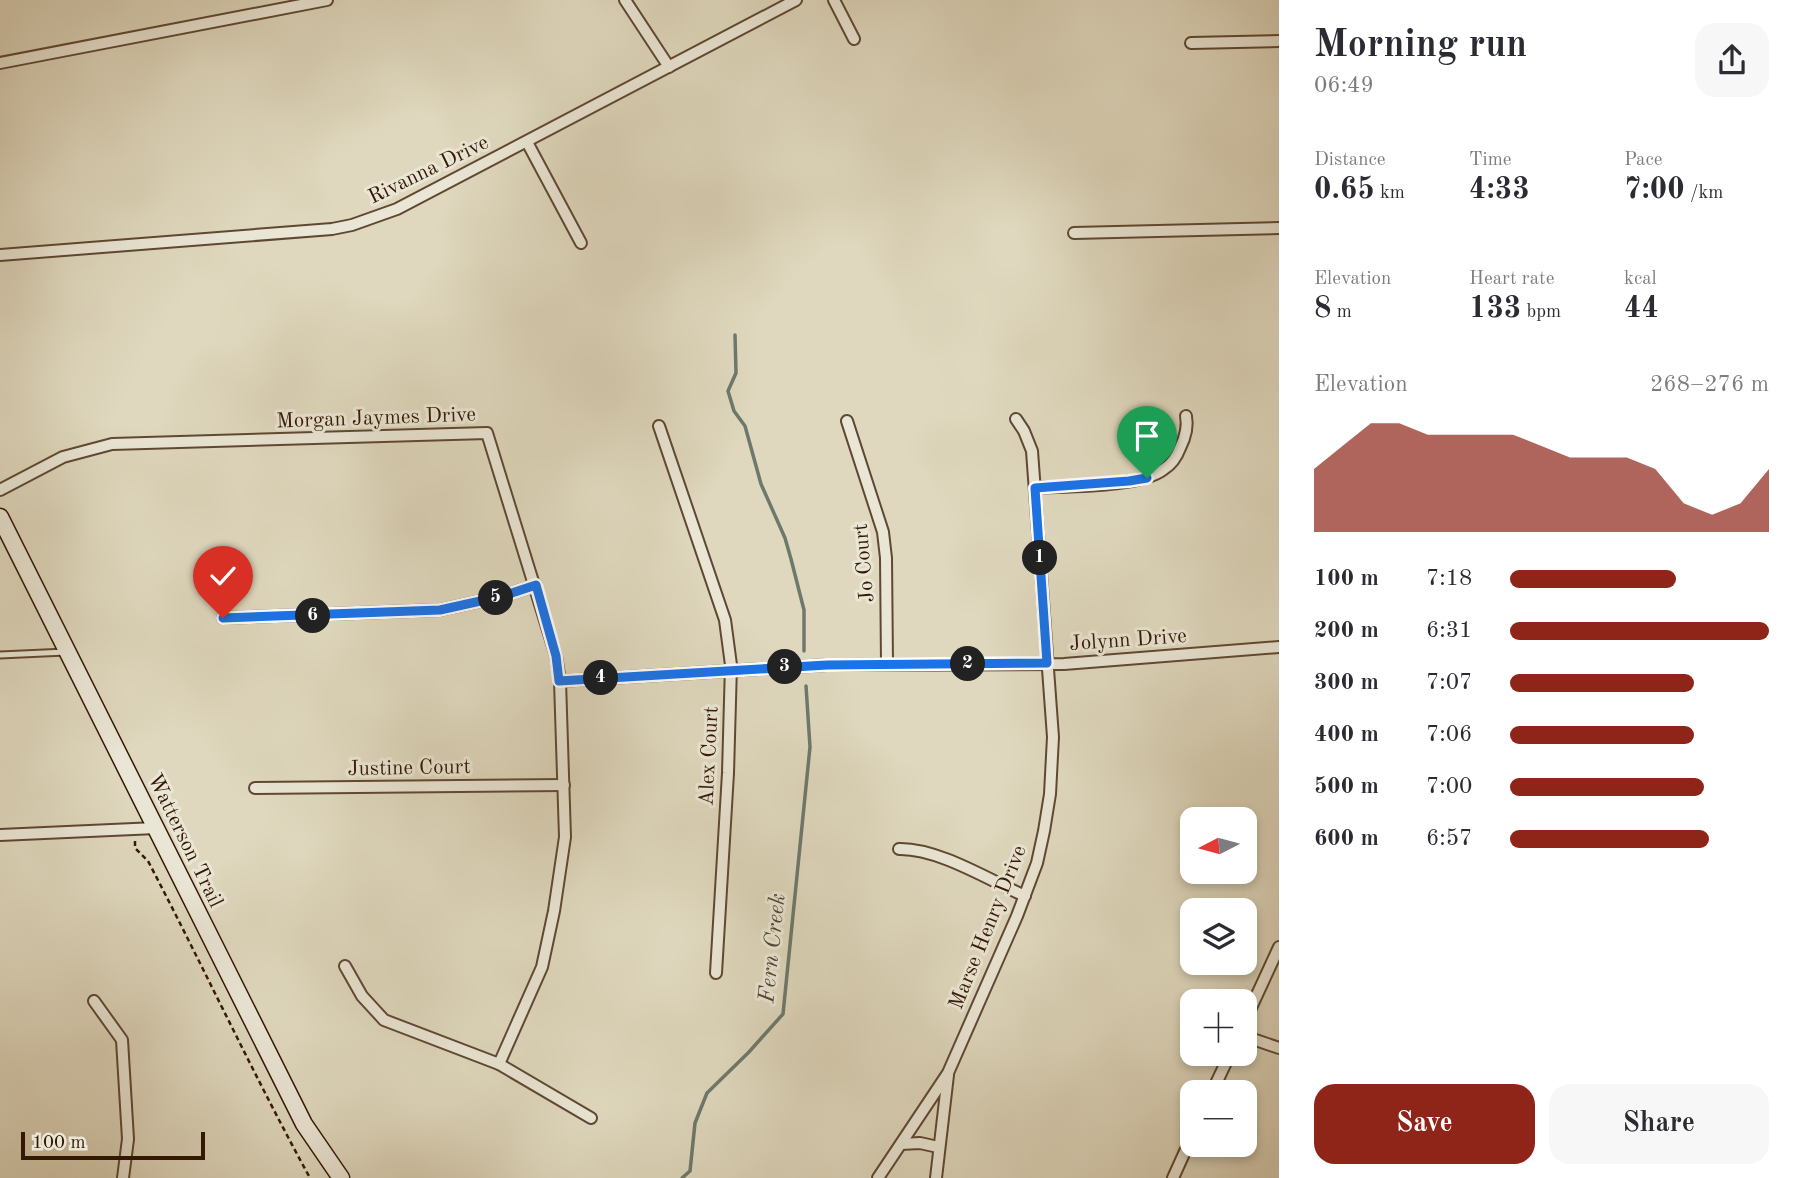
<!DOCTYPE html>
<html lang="en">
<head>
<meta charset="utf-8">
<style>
  body { margin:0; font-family:"Old Standard TT",serif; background:#f7f7f7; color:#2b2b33; height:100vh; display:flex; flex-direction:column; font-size:26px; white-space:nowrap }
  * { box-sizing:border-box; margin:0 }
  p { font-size:23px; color:#7c7c81 }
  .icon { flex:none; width:38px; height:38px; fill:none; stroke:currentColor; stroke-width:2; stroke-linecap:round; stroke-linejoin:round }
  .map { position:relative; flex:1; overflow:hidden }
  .details { display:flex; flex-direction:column; background:#fff; width:525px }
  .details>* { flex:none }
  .needle { width:46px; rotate:264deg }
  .fabs { position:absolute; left:1180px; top:807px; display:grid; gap:14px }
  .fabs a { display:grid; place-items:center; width:77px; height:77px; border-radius:14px; background:#fff; box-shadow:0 4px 10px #0003; font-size:35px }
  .scale { position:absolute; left:21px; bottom:18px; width:184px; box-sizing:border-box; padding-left:7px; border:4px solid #341803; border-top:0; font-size:19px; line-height:24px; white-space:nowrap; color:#341803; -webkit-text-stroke:5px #eae6d5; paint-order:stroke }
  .pin { position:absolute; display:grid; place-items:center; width:60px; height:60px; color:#fff; margin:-72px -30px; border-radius:50% 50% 50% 0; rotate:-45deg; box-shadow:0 0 7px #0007 }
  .pin .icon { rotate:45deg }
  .km { position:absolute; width:35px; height:35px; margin:-18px; border-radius:50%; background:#222; color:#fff; font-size:19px; line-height:35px; text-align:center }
  .round { display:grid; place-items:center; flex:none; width:74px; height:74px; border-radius:21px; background:#f7f7f7 }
  .overview { display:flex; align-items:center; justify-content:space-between; height:119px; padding:0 35px }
  h1 { font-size:38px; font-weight:800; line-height:52px }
  .metrics { display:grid; grid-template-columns:repeat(3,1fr); gap:10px; height:119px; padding:7px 35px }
  .metrics div { display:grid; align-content:center }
  .metrics b { font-size:30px; font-weight:800 }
  .metrics small { font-size:19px; font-weight:400 }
  .metrics p { font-size:19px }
  .chart { height:196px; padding:14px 35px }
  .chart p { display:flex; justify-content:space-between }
  .chart svg { width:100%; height:126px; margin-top:7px; fill:#8f2418; opacity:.7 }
  .primary-button { display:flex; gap:14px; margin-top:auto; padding:14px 35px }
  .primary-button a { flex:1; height:80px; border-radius:21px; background:#8f2418; color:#fff; font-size:28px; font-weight:800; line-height:80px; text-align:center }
  .primary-button a+a { background:#f7f7f7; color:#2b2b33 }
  ul { padding:0 35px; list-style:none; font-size:23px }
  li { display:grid; grid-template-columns:112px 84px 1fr; align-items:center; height:52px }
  li i { height:18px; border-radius:9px; background:#8f2418 }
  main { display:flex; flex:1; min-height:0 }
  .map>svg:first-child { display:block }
</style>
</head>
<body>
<main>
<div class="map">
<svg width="1279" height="1178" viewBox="0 0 1279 1178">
  <rect width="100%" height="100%" fill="#dfd8be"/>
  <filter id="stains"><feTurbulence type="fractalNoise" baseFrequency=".00286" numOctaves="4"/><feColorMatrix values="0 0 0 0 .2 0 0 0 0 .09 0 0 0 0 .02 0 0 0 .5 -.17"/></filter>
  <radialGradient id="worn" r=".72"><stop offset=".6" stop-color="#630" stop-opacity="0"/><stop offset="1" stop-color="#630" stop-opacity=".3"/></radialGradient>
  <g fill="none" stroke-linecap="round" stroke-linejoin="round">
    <g stroke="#6d796d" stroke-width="3.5">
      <polyline points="735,335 736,373 728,391 734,411 745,426 761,484 785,538 791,559 804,610 804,651"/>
      <polyline points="682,1178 690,1171 695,1123 707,1093 749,1052 783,1014 810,747 806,686"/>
    </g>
    <g stroke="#5f4832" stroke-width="9">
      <polyline id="service" points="0,655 66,652"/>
    </g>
    <g stroke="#5f4832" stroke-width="14">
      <g id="minor">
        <polyline points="625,0 669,67"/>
        <polyline points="834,0 854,39"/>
        <polyline points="1191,43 1279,41"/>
        <polyline points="0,63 327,0"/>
        <polyline points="527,142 581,243"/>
        <polyline points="1074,233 1279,228"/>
        <polyline points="0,255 332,229 352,225 397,209 796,0"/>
        <polyline points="847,421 883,532 886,558 887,664"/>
        <polyline points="659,426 725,620 731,665 728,773 716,973"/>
        <path d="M1035,488C1066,486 1140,488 1164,469C1172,464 1177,456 1180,448C1185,438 1188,426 1186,416"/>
        <polyline points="0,490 63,457 112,444 487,433 556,656 560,681 565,837 554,911 542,967 499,1064"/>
        <polyline points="223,618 440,610 503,596 536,585"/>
        <polyline points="560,681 827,665 1064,664 1279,647"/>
        <polyline points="255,788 564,785"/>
        <polyline points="0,835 156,828"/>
        <path d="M899,849C938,848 989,880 1025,896"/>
        <polyline points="345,966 362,996 384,1020 499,1064 591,1118"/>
        <polyline points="94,1001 122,1040 128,1139 123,1178"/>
        <polyline points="1244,1023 1279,947"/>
        <polyline points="1244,1036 1279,1048"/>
        <polyline points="1212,1092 1230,1054"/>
        <polyline points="901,1144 920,1143 938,1147"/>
        <polyline points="878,1178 948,1073 1017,916 1037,863 1044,831 1050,794 1053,737 1032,451 1024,431 1016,419"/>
        <polyline points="936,1178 948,1075"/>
        <polyline points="1173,1178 1192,1136"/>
      </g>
    </g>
    <g stroke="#341803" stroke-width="19">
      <polyline id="secondary" points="0,517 304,1124 341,1178"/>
    </g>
    <path stroke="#341803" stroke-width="2.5" stroke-dasharray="5 3.5" stroke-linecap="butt" d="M135,841V848L148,861C203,966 253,1074 310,1178"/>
    <use href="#service" stroke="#eae6d5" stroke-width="5"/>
    <use href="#minor" stroke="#eae6d5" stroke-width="10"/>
    <use href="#secondary" stroke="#eae6d5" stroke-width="16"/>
  </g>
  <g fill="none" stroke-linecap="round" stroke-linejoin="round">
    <g stroke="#fff" stroke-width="14">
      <polyline id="route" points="223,618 440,610 503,596 536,585 556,656 559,681 827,665 1047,663 1035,488 1129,481 1147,478"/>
    </g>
    <use href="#route" stroke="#1a73e8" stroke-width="9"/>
  </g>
  <g text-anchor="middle" stroke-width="6" stroke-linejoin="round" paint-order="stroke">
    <g font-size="21" fill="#341803" stroke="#eae6d5">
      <text transform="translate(428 169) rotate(-26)" y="7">Rivanna Drive</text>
      <text transform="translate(376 417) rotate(-2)" y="7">Morgan Jaymes Drive</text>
      <text transform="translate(863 563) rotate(-95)" y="7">Jo Court</text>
      <text transform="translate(1128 639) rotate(-4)" y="7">Jolynn Drive</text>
      <text transform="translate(708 756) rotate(-87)" y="7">Alex Court</text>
      <text transform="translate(409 767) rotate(-1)" y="7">Justine Court</text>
      <text transform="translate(186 840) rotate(64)" y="7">Watterson Trail</text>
      <text transform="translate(987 927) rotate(-68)" y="7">Marse Henry Drive</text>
    </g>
    <g font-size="23" font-style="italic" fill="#504838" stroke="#eae6d5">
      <text transform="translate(771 948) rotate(-84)" y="8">Fern Creek</text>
    </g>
  </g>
  <rect width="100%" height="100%" filter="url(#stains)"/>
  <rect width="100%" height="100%" fill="url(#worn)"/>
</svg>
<div class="fabs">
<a><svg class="needle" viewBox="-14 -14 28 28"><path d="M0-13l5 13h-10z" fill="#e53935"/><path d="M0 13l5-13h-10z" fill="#7c7c81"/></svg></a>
<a><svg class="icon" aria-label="layers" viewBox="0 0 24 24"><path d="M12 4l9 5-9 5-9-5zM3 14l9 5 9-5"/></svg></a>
<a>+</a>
<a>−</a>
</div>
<div class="scale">100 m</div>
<div class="pin" style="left:1147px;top:478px;background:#1e9e55"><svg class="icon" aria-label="arrive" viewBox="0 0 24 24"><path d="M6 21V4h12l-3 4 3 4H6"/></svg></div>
<div class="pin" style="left:223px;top:618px;background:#d93025"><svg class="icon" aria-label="check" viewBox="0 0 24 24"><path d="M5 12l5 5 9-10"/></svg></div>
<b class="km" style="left:1040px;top:558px">1</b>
<b class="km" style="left:968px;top:664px">2</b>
<b class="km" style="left:785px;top:667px">3</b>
<b class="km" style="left:601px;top:678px">4</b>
<b class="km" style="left:496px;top:598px">5</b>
<b class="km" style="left:313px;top:616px">6</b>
</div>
<section class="details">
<div class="overview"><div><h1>Morning run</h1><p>06:49</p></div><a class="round"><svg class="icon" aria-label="share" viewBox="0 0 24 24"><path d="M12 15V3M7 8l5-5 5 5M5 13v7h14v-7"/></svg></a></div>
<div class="metrics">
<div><p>Distance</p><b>0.65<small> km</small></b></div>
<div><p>Time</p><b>4:33</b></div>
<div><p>Pace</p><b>7:00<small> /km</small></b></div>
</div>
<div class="metrics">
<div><p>Elevation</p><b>8<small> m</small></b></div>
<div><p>Heart rate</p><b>133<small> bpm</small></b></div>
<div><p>kcal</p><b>44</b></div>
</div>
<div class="chart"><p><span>Elevation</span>268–276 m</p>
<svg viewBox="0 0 160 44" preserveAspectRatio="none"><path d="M0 44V22L10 14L20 6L30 6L40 10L50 10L60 10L70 10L80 14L90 18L100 18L110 18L120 22L130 34L140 38L150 34L160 22V44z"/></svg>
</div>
<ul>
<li><b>100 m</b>7:18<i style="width:64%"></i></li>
<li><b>200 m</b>6:31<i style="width:100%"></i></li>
<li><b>300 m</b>7:07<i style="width:71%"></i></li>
<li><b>400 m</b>7:06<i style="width:71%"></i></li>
<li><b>500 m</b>7:00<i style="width:75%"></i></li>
<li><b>600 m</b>6:57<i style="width:77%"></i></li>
</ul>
<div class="primary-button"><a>Save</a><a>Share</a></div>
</section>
</main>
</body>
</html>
